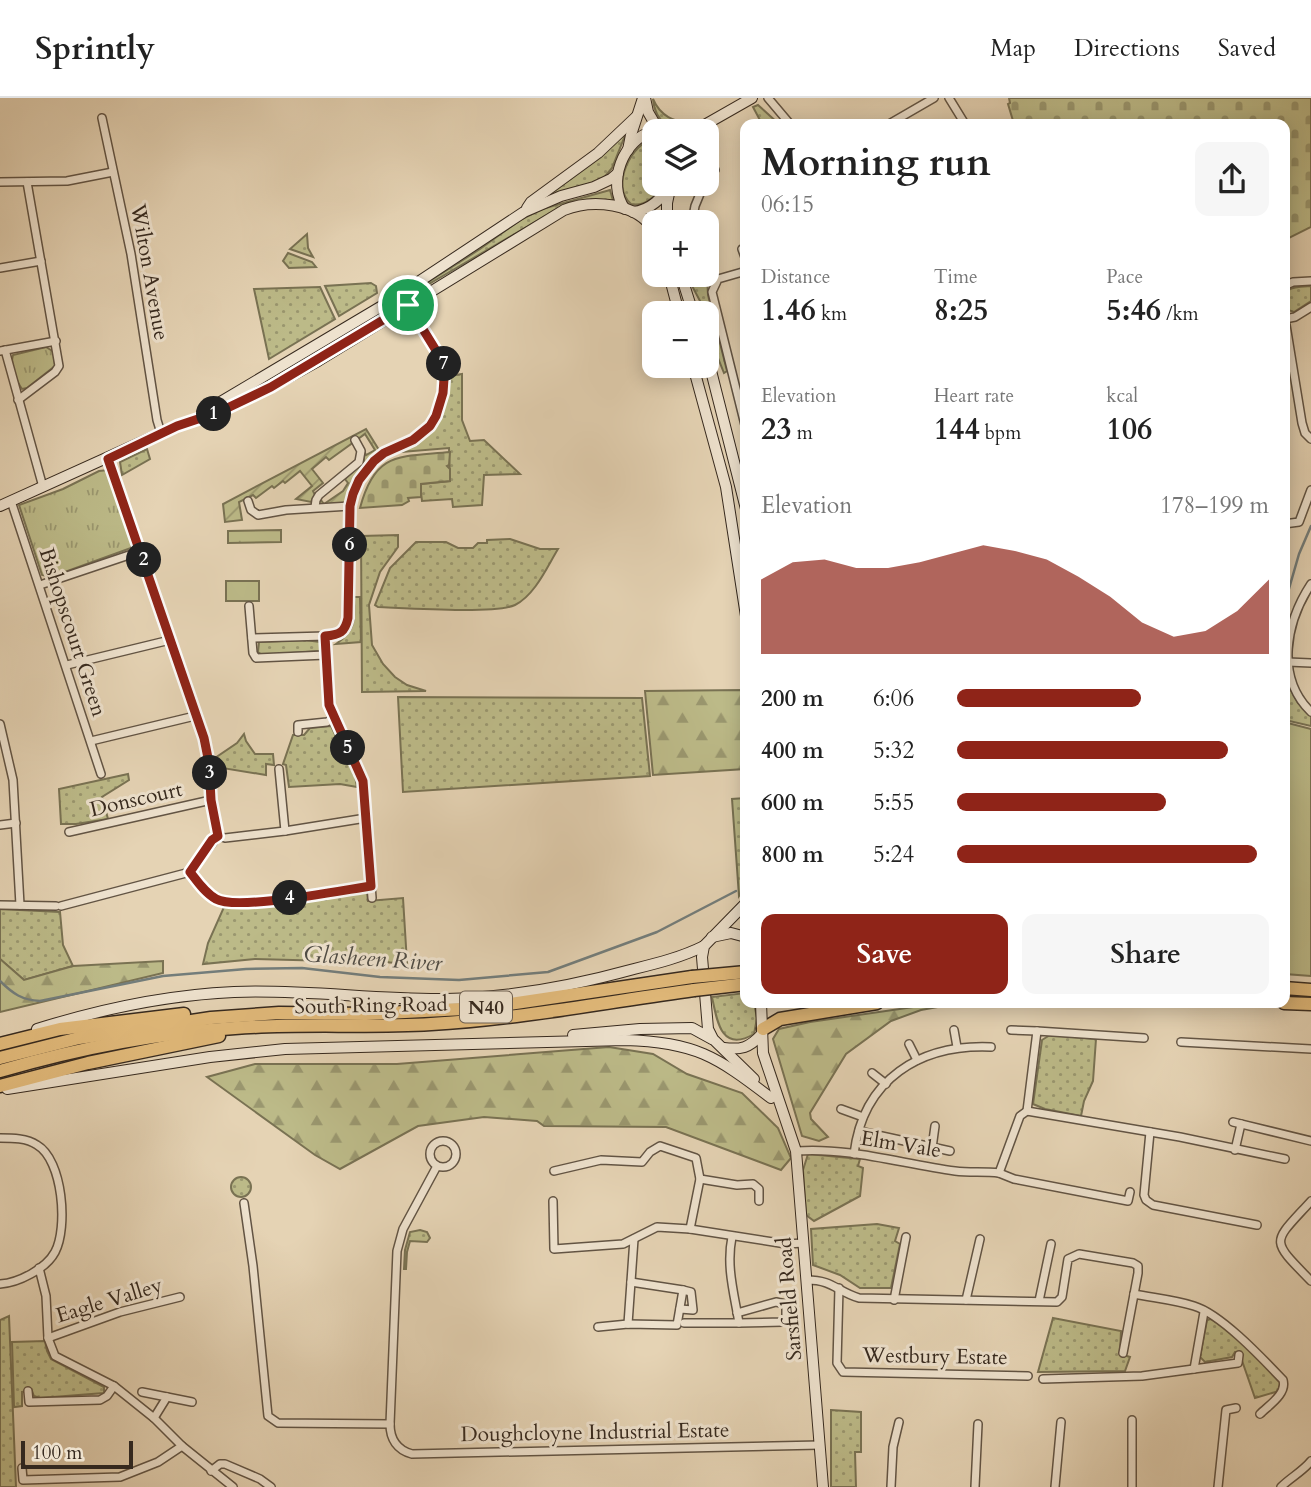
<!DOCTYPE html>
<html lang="en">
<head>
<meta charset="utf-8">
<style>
  body { margin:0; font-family:Cardo,serif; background:#f6f6f6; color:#222; height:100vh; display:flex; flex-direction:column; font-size:26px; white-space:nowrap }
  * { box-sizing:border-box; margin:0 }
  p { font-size:23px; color:#767676 }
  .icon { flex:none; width:38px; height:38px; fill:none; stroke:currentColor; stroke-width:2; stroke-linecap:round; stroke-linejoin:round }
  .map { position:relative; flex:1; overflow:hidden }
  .panel { position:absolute; left:740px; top:21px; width:550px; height:889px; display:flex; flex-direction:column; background:#fff; border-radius:14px; box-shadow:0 4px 18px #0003 }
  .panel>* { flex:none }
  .controls { position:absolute; left:642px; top:21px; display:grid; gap:14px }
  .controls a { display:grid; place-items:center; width:77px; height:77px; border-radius:14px; background:#fff; box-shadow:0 4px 18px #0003; font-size:35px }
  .scale { position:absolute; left:21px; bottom:18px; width:112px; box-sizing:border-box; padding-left:7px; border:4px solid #36291e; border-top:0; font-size:19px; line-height:24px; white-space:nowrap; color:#36291e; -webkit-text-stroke:5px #eee2ce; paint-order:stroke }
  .pin { position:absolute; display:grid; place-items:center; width:60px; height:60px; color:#fff; margin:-30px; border:4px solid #fff; border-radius:50%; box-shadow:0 2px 7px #0007 }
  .km { position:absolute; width:35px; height:35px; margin:-18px; border-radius:50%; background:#222; color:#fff; font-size:19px; line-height:35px; text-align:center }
  .round { display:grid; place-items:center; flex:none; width:74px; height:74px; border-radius:14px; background:#f6f6f6 }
  .overview { display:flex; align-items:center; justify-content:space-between; height:119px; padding:0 21px }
  h1 { font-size:38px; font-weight:700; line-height:52px }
  .figures { display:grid; grid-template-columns:repeat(3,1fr); gap:10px; height:119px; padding:7px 21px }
  .figures div { display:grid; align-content:center }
  .figures b { font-size:30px; font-weight:700 }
  .figures small { font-size:19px; font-weight:400 }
  .figures p { font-size:19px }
  .chart { height:196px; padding:14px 21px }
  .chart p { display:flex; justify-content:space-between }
  .chart svg { width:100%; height:126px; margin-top:7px; fill:#8f2418; opacity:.7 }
  .action { display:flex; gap:14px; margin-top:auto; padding:14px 21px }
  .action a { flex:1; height:80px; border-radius:14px; background:#8f2418; color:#fff; font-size:28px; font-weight:700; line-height:80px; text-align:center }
  .action a+a { background:#f6f6f6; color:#222 }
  ul { padding:0 21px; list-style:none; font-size:23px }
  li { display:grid; grid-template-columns:112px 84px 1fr; align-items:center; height:52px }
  li i { height:18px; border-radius:9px; background:#8f2418 }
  header { display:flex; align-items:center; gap:42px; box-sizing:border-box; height:98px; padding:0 35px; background:#fff; border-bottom:2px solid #e0e0e0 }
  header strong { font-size:33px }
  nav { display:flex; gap:38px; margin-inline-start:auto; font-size:24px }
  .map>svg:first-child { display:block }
</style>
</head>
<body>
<header>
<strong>Sprintly</strong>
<nav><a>Map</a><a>Directions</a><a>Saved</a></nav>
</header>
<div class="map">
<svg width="1311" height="1389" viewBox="0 0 1311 1389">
  <defs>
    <pattern id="grass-dots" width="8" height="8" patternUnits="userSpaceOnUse" patternTransform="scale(1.75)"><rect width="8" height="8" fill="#bcba88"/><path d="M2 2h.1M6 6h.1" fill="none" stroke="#9a976f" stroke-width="1.8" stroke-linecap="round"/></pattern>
    <pattern id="forest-firs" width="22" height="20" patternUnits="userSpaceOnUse" patternTransform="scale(1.75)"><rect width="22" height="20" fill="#bcba88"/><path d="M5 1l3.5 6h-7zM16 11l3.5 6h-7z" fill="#9a976f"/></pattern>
    <pattern id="cemetery-stones" width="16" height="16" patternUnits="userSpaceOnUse" patternTransform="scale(1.75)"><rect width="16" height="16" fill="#bcba88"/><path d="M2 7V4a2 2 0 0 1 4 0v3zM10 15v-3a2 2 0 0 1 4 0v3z" fill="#9a976f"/></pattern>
    <pattern id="park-tufts" width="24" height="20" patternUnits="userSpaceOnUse" patternTransform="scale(1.75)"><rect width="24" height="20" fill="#bcba88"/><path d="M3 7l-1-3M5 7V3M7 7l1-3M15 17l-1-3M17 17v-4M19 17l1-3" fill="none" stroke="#9a976f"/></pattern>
    <pattern id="garden-furrows" width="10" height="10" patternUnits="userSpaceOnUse" patternTransform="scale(1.75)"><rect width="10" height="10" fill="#bcba88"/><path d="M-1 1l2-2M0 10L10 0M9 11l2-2" fill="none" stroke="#9a976f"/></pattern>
  </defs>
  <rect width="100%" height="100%" fill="#e5d3b4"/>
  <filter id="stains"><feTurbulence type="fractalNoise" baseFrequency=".00286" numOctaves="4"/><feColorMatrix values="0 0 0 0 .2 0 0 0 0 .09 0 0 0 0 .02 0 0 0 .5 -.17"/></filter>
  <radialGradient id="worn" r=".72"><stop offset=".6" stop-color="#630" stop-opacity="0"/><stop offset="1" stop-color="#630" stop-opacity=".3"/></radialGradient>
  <g fill="url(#grass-dots)" stroke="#797253" stroke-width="2">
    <path d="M653,1C662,22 678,23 697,28C674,38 655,25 653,1Z"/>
    <polygon points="758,7 779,26 762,26 753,9"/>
    <polygon points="624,35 626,35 612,70 603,81 540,102"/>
    <path d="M654,40V86H663C656,98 646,109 631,106C610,88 631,46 654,40Z"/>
    <polygon points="610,92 614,106 586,102 556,112 422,190 422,188 480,151 520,122 542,111"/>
    <polygon points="307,136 308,150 313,159 290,151"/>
    <polygon points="288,155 312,164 316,169 289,170 283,163"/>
    <polygon points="707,178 708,197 727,273 724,275 710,240 708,218 691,186"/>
    <polygon points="371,185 376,188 377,195 339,218 325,188"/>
    <path d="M1311,188V203L1294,214L1288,212C1280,188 1292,189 1311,188Z"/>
    <polygon points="320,189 335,221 269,261 254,191"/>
    <path d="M462,276V322L470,343L484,342L520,376L484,377L482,407L453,409L452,401L422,403L420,386L450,383L449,350L401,354C432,338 449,316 448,280L450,278Z"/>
    <polygon points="147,351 150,361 122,377 120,364"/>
    <polygon points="398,437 398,449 380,474 369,507 372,547 383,566 395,579 407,587 426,593 362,594 361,438"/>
    <path d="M510,441L540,451H558C547,469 535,497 515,507C496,516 405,510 378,509L375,507L390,470L416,444H446L458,450H473L478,445H487V442Z"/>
    <path d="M354,499H360L361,544L336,546C356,532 355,522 354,499Z"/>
    <polygon points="305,542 320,544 320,553 262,557 258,554 259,544"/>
    <polygon points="1284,579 1298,605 1311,618 1311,628 1285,622"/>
    <polygon points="398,599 642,600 650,678 403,694"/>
    <polygon points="331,628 355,678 357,689 340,686 289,689 286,667 283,666 293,637 304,637 310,630"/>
    <polygon points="244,636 246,643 255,656 273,656 274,667 266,666 266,677 216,669 215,660 237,645"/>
    <polygon points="128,676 129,682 102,699 108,721 76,726 61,726 59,691"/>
    <polygon points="745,700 745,789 739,798 732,701"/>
    <path d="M367,792L368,803L403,800L407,865L255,861L203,866L208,845L224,809C267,812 324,801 367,792Z"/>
    <polygon points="0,811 60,814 63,847 73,868 24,882 0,861"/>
    <path d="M745,895L746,905H754L757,920L754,936C721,955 717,923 712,899Z"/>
    <polygon points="1050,937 1096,941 1093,983 1084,1003 1081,1018 1045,1011 1033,1006 1042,942"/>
    <polygon points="808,1056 860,1061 858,1068 863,1070 860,1098 814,1123 806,1117 803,1072"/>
    <circle cx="241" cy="1089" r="10"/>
    <polygon points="877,1126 899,1130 895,1143 900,1146 891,1190 860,1190 840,1177 813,1167 811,1131"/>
    <polygon points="420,1132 427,1134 430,1140 427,1144 410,1143 407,1154 406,1171 404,1171 405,1152 410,1134"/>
    <polygon points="9,1218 16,1389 0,1389 0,1222"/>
    <polygon points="1053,1220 1121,1233 1120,1256 1130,1259 1125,1273 1038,1274"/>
    <polygon points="1211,1221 1233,1235 1281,1284 1279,1293 1255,1300 1239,1254 1235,1254 1232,1259 1205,1264 1200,1259 1207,1222"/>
    <polygon points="45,1243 47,1253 51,1261 104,1289 104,1295 40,1300 34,1298 32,1293 22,1294 22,1308 14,1309 12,1244"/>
    <polygon points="831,1312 861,1314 861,1354 855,1354 856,1389 831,1389"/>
  </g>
  <g fill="url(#forest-firs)" stroke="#797253" stroke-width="2">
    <polygon points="744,592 745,671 653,677 645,593"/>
    <polygon points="0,861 24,882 73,868 163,863 163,875 0,914"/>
    <polygon points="941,905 960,905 921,912 891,923 846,956 810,1015 811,1021 828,1039 819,1043 802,1038 773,941 779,931 810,924"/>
    <polygon points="609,949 653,956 687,976 742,995 778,1030 791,1060 781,1072 666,1029 544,1028 537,1023 484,1019 418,1028 340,1071 315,1057 207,979 255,966 397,966"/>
  </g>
  <g fill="url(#cemetery-stones)" stroke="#797253" stroke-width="2">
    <polygon points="1009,0 1311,0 1311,129 1285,142 1284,26 1014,26 1008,6 1010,5"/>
    <path d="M450,354L449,367L447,368L450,371V383L421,386V399L408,400L409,403L402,407L360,410C375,353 399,359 450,354Z"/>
  </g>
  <g fill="url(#park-tufts)" stroke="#797253" stroke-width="2">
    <path d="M46,249L54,254L55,268L27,290L22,291C16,283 10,266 13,257Z"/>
    <polygon points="108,372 133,443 131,450 51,479 42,477 19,407 63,391 99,373"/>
    <polygon points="281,432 281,444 228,445 228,433"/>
  </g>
  <polygon fill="url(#garden-furrows)" stroke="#797253" stroke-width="2" points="366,331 379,352 361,372 345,408 320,410 317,405 320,401 324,406 343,393 348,385 345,381 364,363 364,353 366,357 375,352 365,336 329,362 326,359 312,371 323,385 313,393 315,397 311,404 296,401 312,388 300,373 285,385 283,383 274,390 272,388 256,400 253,397 239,404 242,422 225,424 223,406"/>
  <g fill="#bcba88" stroke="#797253" stroke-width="2">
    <rect x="226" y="483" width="33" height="20"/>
    <polygon points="1284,624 1311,631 1311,878 1285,876"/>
  </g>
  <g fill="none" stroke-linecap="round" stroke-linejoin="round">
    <g stroke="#737d7b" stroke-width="2.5">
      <polyline points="1284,508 1299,456 1311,428"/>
      <path d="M0,883C13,896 22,902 40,903L163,878L246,871L302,870L380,879L459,882L548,874L657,834L736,793"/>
    </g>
    <g stroke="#625444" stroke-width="10">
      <g id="street">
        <polyline points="768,0 790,26"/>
        <polyline points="949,0 965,26"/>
        <polyline points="102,20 131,156 157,322 161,335"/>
        <polyline points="889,26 934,0"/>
        <polyline points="707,80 712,71 715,72"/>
        <polyline points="0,84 67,83 113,74"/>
        <polyline points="692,124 695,108 704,86"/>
        <polyline points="742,151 746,162"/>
        <polyline points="0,170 41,163"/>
        <polyline points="746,173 718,181 712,194 746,331"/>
        <polyline points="707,174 716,182"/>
        <polyline points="1284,188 1293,184 1311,183"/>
        <polyline points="1311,209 1295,219 1285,221 1302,325 1305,335 1311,341"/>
        <polyline points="5,252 43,389"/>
        <polyline points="0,253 56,243"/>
        <polyline points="18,302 55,274 59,268 27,84"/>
        <polyline points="11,403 101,676"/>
        <polyline points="248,403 251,412 258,417 286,412 350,408"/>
        <polyline points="315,409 316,402 319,397 359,364 361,353 355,342"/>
        <polyline points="1284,426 1299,424 1311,392"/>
        <path d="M1311,486C1286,524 1275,579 1311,614"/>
        <polyline points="40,487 141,453"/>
        <path d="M249,508L253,555L256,560L326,557L325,538C342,537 347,531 349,515L350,408L360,382L374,363L384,355L423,336L436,318L440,306L445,267L408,207"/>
        <polyline points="252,540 325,538"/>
        <polyline points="326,557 331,612 363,683 372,800"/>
        <polyline points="1288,564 1311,565"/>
        <polyline points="67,567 170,542"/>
        <polyline points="0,626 13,682 20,807"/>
        <polyline points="298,634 298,627 327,624 334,620"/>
        <polyline points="91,643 195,618"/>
        <polyline points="279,671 285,733"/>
        <polyline points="0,727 16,725"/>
        <polyline points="69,734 211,702"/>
        <polyline points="218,738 225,740 285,733 366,720"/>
        <path d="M190,774C197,783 205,795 216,801C236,812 344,793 371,788"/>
        <polyline points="0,807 56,808"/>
        <polyline points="61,808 190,774 218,738 211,702 210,665 204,640 108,361"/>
        <polyline points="954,932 957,949"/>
        <polyline points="1011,932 1037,933"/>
        <polyline points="1181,944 1311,951"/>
        <polyline points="909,946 917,962"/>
        <polyline points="872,975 886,986"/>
        <polyline points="841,1011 863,1019"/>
        <polyline points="1027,1013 1037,933 1144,940"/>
        <polyline points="1233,1024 1311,1043"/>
        <polyline points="859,1033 950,1053"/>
        <polyline points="1150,1034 1144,1097 1146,1102 1153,1107 1257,1127"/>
        <path d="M0,1040C12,1040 27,1040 37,1047C63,1062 68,1130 55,1154C46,1171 18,1185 0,1186"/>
        <circle cx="443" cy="1056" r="13"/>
        <polyline points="932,1050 935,1028"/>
        <polyline points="1235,1052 1241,1026"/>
        <path d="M796,1053C850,1049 902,1066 955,1073C970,1075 984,1073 999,1075L1020,1018L1027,1013L1180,1039L1285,1061"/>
        <path d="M854,1056C863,981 920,946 991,949"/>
        <path d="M437,1068L403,1131L397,1153L390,1326C390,1341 397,1352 412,1356L820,1347"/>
        <polyline points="554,1073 601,1062 642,1064 650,1054 660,1048 696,1060 700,1081 690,1131"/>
        <polyline points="999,1075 1014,1081 1128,1103 1130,1094"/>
        <polyline points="700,1081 737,1087 753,1086 759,1091 759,1103"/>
        <polyline points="553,1103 554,1151 623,1146 657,1129 690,1131 786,1146 804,1145"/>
        <path d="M1311,1103C1272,1146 1269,1140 1311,1183"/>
        <polyline points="244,1105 253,1168 268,1318 278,1325 390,1326"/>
        <polyline points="39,1170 46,1198 48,1240 55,1258 114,1288 154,1320 182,1348 233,1389"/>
        <path d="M807,1182C833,1182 836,1193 859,1200L1057,1204L1062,1199L1068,1161L1079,1156L1133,1165L1138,1168V1175L1123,1255"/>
        <polyline points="839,1190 837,1265 843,1274 1028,1278"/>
        <path d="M1134,1196C1154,1200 1175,1202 1194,1208C1221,1216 1263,1261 1283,1282C1287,1296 1269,1307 1260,1316"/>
        <polyline points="894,1202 906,1139"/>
        <polyline points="966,1202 980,1141"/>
        <polyline points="1039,1203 1051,1146"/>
        <polyline points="680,1211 693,1212 691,1194 683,1192"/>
        <polyline points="737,1215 776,1204 786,1206 786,1221 783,1224 739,1225"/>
        <path d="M684,1225H739C734,1195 726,1168 732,1139"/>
        <polyline points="628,1226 634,1141"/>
        <polyline points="598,1229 628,1226 677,1227 683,1192 631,1184"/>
        <polyline points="48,1240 120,1214 180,1199"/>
        <polyline points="1194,1271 1204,1214"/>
        <polyline points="1043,1281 1142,1278 1238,1265 1239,1257"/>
        <polyline points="28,1293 29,1304 100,1302 107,1298 114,1288"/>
        <polyline points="142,1294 192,1304"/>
        <polyline points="154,1320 167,1299"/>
        <polyline points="22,1370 23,1382 120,1379 158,1364 182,1348"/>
        <polyline points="211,1373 220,1366 225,1366 260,1381 271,1389"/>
        <polyline points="891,1389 893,1349 899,1324"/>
        <polyline points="975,1389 978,1326"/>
        <polyline points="1055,1389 1061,1324"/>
        <polyline points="1132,1389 1132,1322"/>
        <polyline points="1218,1389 1226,1312 1236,1310"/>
        <path d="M1281,1389C1291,1379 1302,1374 1311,1363"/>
      </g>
    </g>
    <g stroke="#36291e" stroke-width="12">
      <g id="secondary">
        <polyline points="645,0 648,14 659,33"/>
        <polyline points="694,33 752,0"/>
        <polyline points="628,52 631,37 643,0"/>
        <polyline points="527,110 531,104 598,55 636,19"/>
        <path d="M625,111C606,86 623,40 654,33"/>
        <path d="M633,114C651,112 662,100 671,86"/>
        <polyline points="667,124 667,105 670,91"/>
        <polyline points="669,177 679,215"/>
        <polyline points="681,177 693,215"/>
        <polyline points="707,257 746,411"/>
        <polyline points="693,268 726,389 746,518"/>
        <polyline points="202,315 382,208 524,114 561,98 594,89 611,81 618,75"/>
        <path d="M0,408L177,328L219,314L271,289L318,263L564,112C591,101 638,104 654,133"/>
        <polyline points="746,805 704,848 702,859 708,931 713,941 754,981"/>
        <polyline points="712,839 731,835 746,839"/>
        <polyline points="761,905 763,955 796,1053 823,1389"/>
        <path d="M37,931C101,911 166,897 234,894C305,891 375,902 446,901C509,900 572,888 634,871C658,865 682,859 704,848"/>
        <polyline points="573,937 640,931 692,930 712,941"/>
        <path d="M724,950C741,952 749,950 761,937"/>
        <path d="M7,991L210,959L285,951L625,942C695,944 716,958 771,1000"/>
      </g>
    </g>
    <g stroke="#36291e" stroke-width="15">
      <g id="highway">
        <polyline points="1284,890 1311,892"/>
        <polyline points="1284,905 1311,906"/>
        <polyline points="763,931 780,921 877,905"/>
        <polyline points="0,946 60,931 184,916"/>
        <polyline points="0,960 79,940 211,920 279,915 366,916 483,910 692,879"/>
        <path d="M0,973C76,951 155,935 235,930C300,925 366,930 431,926C519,921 607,904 694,892"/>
        <polyline points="0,988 88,965 219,938"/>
      </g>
    </g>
    <use href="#street" stroke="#eee2ce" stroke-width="7"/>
    <use href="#secondary" stroke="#eee2ce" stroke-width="10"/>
    <use href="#highway" stroke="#e2ba7a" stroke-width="12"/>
    <g stroke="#36291e" stroke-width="15" stroke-linecap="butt">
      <g id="highway-bridge">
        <polyline points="692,879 746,874"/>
        <polyline points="694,892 746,886"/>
      </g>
    </g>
    <use href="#highway-bridge" stroke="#e2ba7a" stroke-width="12"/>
  </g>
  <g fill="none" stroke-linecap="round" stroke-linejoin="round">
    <g stroke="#fff" stroke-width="14">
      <path id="route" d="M408,207L445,267L443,295L436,318L430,328L413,342L384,355L374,363L359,382L353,396L350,408L348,520C345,534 340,537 325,538L329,607L363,683L371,788C343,792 237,813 216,801C205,795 197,783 190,774L212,742L218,738L211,702L209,665L204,640L108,361L177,328L219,314L271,289Z"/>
    </g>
    <use href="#route" stroke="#8f2418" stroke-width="9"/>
  </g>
  <g text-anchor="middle" stroke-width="6" stroke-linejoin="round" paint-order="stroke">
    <rect fill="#eee2ce" stroke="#6d6053" stroke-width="2" x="460" y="893.5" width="52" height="31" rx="5"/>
    <g font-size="19" font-weight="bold" fill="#36291e">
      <text x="486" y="916">N40</text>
    </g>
    <g font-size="21" fill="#36291e" stroke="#eee2ce">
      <text transform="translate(150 174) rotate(80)" y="7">Wilton Avenue</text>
      <text transform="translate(73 534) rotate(72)" y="7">Bishopscourt Green</text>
      <text transform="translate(136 701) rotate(-13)" y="7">Donscourt</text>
      <text transform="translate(371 907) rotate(-1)" y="7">South Ring Road</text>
      <text transform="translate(901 1046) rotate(9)" y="7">Elm Vale</text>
      <text transform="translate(789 1201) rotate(-95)" y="7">Sarsfield Road</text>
      <text transform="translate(109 1202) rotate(-17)" y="7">Eagle Valley</text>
      <text transform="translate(935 1258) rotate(1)" y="7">Westbury Estate</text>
      <text transform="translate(595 1334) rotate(-1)" y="7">Doughcloyne Industrial Estate</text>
    </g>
    <g font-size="23" font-style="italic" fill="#4f4c45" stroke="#eee2ce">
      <text transform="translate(373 860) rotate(4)" y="8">Glasheen River</text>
    </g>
  </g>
  <rect width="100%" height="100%" filter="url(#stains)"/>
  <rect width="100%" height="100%" fill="url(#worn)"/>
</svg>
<div class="controls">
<a><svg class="icon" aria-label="layers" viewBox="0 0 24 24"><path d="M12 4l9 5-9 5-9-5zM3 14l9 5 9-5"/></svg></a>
<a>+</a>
<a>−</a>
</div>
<div class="scale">100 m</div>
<div class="pin" style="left:408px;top:207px;background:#1e9e55"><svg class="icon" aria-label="arrive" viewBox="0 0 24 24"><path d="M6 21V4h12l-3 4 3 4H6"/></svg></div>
<b class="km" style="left:214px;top:316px">1</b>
<b class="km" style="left:144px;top:462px">2</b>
<b class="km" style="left:210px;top:675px">3</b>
<b class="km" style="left:290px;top:800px">4</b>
<b class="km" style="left:348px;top:650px">5</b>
<b class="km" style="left:350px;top:447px">6</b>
<b class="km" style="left:444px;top:266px">7</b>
<section class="panel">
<div class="overview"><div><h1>Morning run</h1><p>06:15</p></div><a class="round"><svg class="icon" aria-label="share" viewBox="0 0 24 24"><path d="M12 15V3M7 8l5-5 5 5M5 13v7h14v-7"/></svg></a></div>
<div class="figures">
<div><p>Distance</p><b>1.46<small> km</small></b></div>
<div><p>Time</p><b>8:25</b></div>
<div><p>Pace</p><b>5:46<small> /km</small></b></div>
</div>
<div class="figures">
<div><p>Elevation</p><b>23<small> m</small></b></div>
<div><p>Heart rate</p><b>144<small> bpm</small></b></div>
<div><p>kcal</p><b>106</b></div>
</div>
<div class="chart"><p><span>Elevation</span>178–199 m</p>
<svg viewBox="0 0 160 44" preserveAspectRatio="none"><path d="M0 44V18L10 12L20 11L30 14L40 14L50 12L60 9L70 6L80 8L90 11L100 17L110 24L120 33L130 38L140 36L150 29L160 18V44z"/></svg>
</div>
<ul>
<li><b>200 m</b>6:06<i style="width:59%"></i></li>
<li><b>400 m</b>5:32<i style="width:87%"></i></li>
<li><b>600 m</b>5:55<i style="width:67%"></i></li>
<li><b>800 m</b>5:24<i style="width:96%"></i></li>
</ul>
<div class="action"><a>Save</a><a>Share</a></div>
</section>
</div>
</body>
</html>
